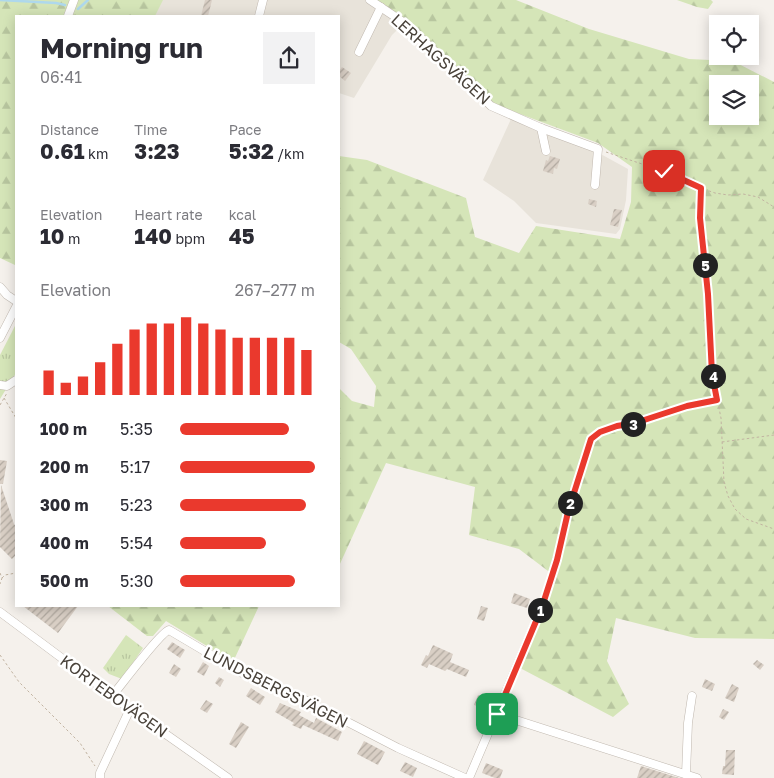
<!DOCTYPE html>
<html lang="en">
<head>
<meta charset="utf-8">
<style>
  body { margin:0; font-family:"Golos Text",sans-serif; background:#f2f2f3; color:#2b2b33; height:100vh; display:flex; flex-direction:column; font-size:19px; white-space:nowrap }
  * { box-sizing:border-box; margin:0 }
  p { font-size:16px; color:#7c7c81 }
  .icon { flex:none; width:28px; height:28px; fill:none; stroke:currentColor; stroke-width:2; stroke-linecap:round; stroke-linejoin:round }
  .map { position:relative; flex:1; overflow:hidden }
  .details { position:absolute; left:15px; top:15px; width:325px; height:592px; display:flex; flex-direction:column; background:#fff; border-radius:0px; box-shadow:0 2px 12px #0003 }
  .details>* { flex:none }
  .buttons { position:absolute; left:709px; top:15px; display:grid; gap:10px }
  .buttons a { display:grid; place-items:center; width:50px; height:50px; border-radius:0px; background:#fff; box-shadow:0 2px 12px #0003; font-size:25px }
  .pin { position:absolute; display:grid; place-items:center; width:42px; height:42px; color:#fff; margin:-21px; border-radius:10px; box-shadow:0 2px 8px #0006 }
  .km { position:absolute; width:25px; height:25px; margin:-12px; border-radius:50%; background:#222; color:#fff; font-size:14px; line-height:25px; text-align:center }
  .round { display:grid; place-items:center; flex:none; width:52px; height:52px; border-radius:0px; background:#f2f2f3 }
  .overview { display:flex; align-items:center; justify-content:space-between; height:85px; padding:0 25px }
  h1 { font-size:28px; font-weight:700; line-height:38px }
  .figures { display:grid; grid-template-columns:repeat(3,1fr); gap:8px; height:85px; padding:5px 25px }
  .figures div { display:grid; align-content:center }
  .figures b { font-size:21px; font-weight:700 }
  .figures small { font-size:14px; font-weight:400 }
  .figures p { font-size:14px }
  .chart { height:140px; padding:10px 25px }
  .chart p { display:flex; justify-content:space-between }
  .chart svg { width:100%; height:90px; margin-top:5px; stroke:#ea392d; stroke-width:6 }
  ul { padding:0 25px; list-style:none; font-size:16px }
  li { display:grid; grid-template-columns:80px 60px 1fr; align-items:center; height:38px }
  li i { height:12px; border-radius:6px; background:#ea392d }
  .map>svg:first-child { display:block }
</style>
</head>
<body>
<div class="map">
<svg width="774" height="778" viewBox="0 0 774 778">
  <defs>
    <pattern id="grass-tufts" width="24" height="20" patternUnits="userSpaceOnUse" patternTransform="scale(1.25)"><rect width="24" height="20" fill="#d5e5b8"/><path d="M3 7l-1-3M5 7V3M7 7l1-3M15 17l-1-3M17 17v-4M19 17l1-3" fill="none" stroke="#b8c69f"/></pattern>
    <pattern id="forest-firs" width="22" height="20" patternUnits="userSpaceOnUse" patternTransform="scale(1.25)"><rect width="22" height="20" fill="#d5e5b8"/><path d="M5 1l3.5 6h-7zM16 11l3.5 6h-7z" fill="#b8c69f"/></pattern>
    <pattern id="building-hatch" width="6" height="6" patternUnits="userSpaceOnUse" patternTransform="scale(1.25)"><rect width="6" height="6" fill="#d9cfc5"/><path d="M-1 1l2-2M0 6l6-6M5 7l2-2" fill="none" stroke="#b2aaa1"/></pattern>
  </defs>
  <rect width="100%" height="100%" fill="#f5f1ec"/>
  <g fill="#e8e3da">
    <polygon points="144,0 366,0 403,24 392,35 354,98 339,93 339,16 151,16"/>
    <polygon points="511,119 597,152 628,169 626,200 620,229 616,234 536,223 514,201 483,180"/>
  </g>
  <g fill="url(#grass-tufts)">
    <polygon points="16,324 16,373 0,399 0,355"/>
    <polygon points="126,635 143,648 122,679 109,674 103,668"/>
  </g>
  <g fill="url(#forest-firs)" fill-rule="evenodd">
    <path d="M0,0H163L155,16H16V216C14,221 16,254 16,263L15,265L0,258Z"/>
    <path d="M374,0H516L589,29L689,59L733,61L774,82V639L695,638L616,618L607,661L629,704L613,717L520,668L556,577L519,549L469,535L475,487L386,463L339,566V388L352,401L374,407L376,386L351,349L339,342V156L367,160L466,198L475,237L519,253L536,226L620,239L631,202L632,167L598,143L493,104ZM718,84H750V116H718Z"/>
    <polygon points="677,0 711,0 713,2 708,9 697,7"/>
    <polygon points="108,606 259,606 233,662 166,621 153,636 147,636"/>
  </g>
  <g fill="none" stroke-linecap="round" stroke-linejoin="round">
    <g stroke="#aed8ec" stroke-width="2.5">
      <polyline points="0,0 56,3 65,5"/>
      <polyline points="78,9 88,0"/>
    </g>
  </g>
  <g fill="url(#building-hatch)">
    <polygon points="205,0 212,0 208,16 201,16"/>
    <polygon points="342,67 351,73 345,81 339,76 339,71"/>
    <polygon points="550,156 560,159 557,169 554,168 553,174 543,171 546,160 548,161"/>
    <polygon points="589,199 597,201 596,207 588,204"/>
    <polygon points="614,209 622,210 618,227 610,225"/>
    <polygon points="0,460 7,461 3,484 0,484"/>
    <polygon points="1,485 14,524 16,527 16,555 12,559 0,547"/>
    <polygon points="514,593 530,599 527,608 511,603"/>
    <polygon points="23,606 78,606 58,633"/>
    <polygon points="481,606 488,608 484,621 477,619"/>
    <polygon points="172,642 185,650 180,658 167,649"/>
    <polygon points="433,645 453,654 450,662 469,670 466,677 447,669 445,671 429,664 427,668 421,665 426,655 428,656"/>
    <polygon points="757,660 764,665 760,670 753,664"/>
    <polygon points="203,662 209,666 204,676 197,672"/>
    <polygon points="174,664 181,669 176,677 169,673"/>
    <polygon points="219,677 224,680 220,687 215,683"/>
    <polygon points="705,679 715,684 712,691 702,687"/>
    <polygon points="732,684 739,688 734,702 725,698"/>
    <polygon points="251,688 265,697 260,705 246,696"/>
    <polygon points="478,695 489,700 485,709 474,705"/>
    <polygon points="206,700 213,704 207,713 200,709"/>
    <polygon points="280,703 301,712 299,715 314,723 316,718 342,732 338,741 303,725 301,729 292,725 294,723 275,712"/>
    <polygon points="723,709 729,712 724,720 719,717"/>
    <polygon points="241,722 249,727 236,748 229,744"/>
    <polygon points="364,741 385,752 378,765 357,754"/>
    <polygon points="726,750 735,750 734,775 722,774 723,766 725,766"/>
    <polygon points="405,762 417,768 413,777 400,771"/>
    <polygon points="486,763 503,770 500,778 495,778 482,773"/>
    <polygon points="641,766 679,778 637,778"/>
  </g>
  <g fill="none" stroke-linecap="round" stroke-linejoin="round">
    <g stroke="#c0b8af" stroke-width="9">
      <g id="minor">
        <polyline points="370,0 400,20 414,31 491,106 541,128 598,149 595,185"/>
        <polyline points="68,16 74,0"/>
        <polyline points="259,16 263,0"/>
        <polyline points="359,52 381,7"/>
        <polyline points="541,128 546,151"/>
        <polyline points="0,287 7,295 16,301"/>
        <polyline points="0,338 16,307"/>
        <polyline points="0,385 7,386 16,380"/>
        <polyline points="0,612 130,709 228,778"/>
        <path d="M112,696C122,684 160,633 169,630L240,672L268,686L303,699L398,748L465,778"/>
        <polyline points="497,714 697,778"/>
        <polyline points="686,774 688,723 692,696"/>
        <polyline points="100,778 100,773 130,709"/>
        <polyline points="469,778 542,607"/>
      </g>
    </g>
    <g stroke="#c1b3a1" stroke-width="1" stroke-dasharray="2.5 2.5" stroke-linecap="butt">
      <polyline points="606,152 663,171 689,184 715,193 728,195 743,194 758,197 774,207"/>
      <polyline points="701,188 700,218 708,295 712,374 721,418 724,482 728,496 735,509 746,519 774,529"/>
      <polyline points="4,398 16,418"/>
      <polyline points="0,405 7,393"/>
      <polyline points="722,442 774,435"/>
      <polyline points="0,573 2,578 0,584"/>
      <polyline points="2,578 5,575 16,573"/>
      <polyline points="544,598 557,560 568,512 591,439 600,432 617,427 635,423 687,406 716,400"/>
      <polyline points="0,655 19,682 80,743 95,766"/>
    </g>
    <use href="#minor" stroke="#fff" stroke-width="8"/>
  </g>
  <g fill="none" stroke-linecap="round" stroke-linejoin="round">
    <g stroke="#fff" stroke-width="10">
      <polyline id="route" points="497,714 542,607 557,560 568,512 591,439 600,432 617,426 635,423 687,406 717,400 712,374 708,294 700,218 701,188 664,171"/>
    </g>
    <use href="#route" stroke="#ea392d" stroke-width="6"/>
  </g>
  <g text-anchor="middle" stroke-width="5" stroke-linejoin="round" paint-order="stroke">
    <g font-size="16" fill="#49423a" stroke="#fff">
      <text transform="translate(441 59) rotate(42)" y="6">LERHAGSVÄGEN</text>
      <text transform="translate(276 687) rotate(27)" y="6">LUNDSBERGSVÄGEN</text>
      <text transform="translate(114 696) rotate(36)" y="6">KORTEBOVÄGEN</text>
    </g>
  </g>
</svg>
<div class="buttons">
<a><svg class="icon" aria-label="locate" viewBox="0 0 24 24"><circle cx="12" cy="12" r="6"/><path d="M12 2v4M12 18v4M2 12h4M18 12h4"/></svg></a>
<a><svg class="icon" aria-label="layers" viewBox="0 0 24 24"><path d="M12 4l9 5-9 5-9-5zM3 14l9 5 9-5"/></svg></a>
</div>
<div class="pin" style="left:497px;top:714px;background:#1e9e55"><svg class="icon" aria-label="arrive" viewBox="0 0 24 24"><path d="M6 21V4h12l-3 4 3 4H6"/></svg></div>
<div class="pin" style="left:664px;top:171px;background:#d93025"><svg class="icon" aria-label="check" viewBox="0 0 24 24"><path d="M5 12l5 5 9-10"/></svg></div>
<b class="km" style="left:540px;top:610px">1</b>
<b class="km" style="left:570px;top:503px">2</b>
<b class="km" style="left:633px;top:424px">3</b>
<b class="km" style="left:713px;top:376px">4</b>
<b class="km" style="left:705px;top:265px">5</b>
<section class="details">
<div class="overview"><div><h1>Morning run</h1><p>06:41</p></div><a class="round"><svg class="icon" aria-label="share" viewBox="0 0 24 24"><path d="M12 15V3M7 8l5-5 5 5M5 13v7h14v-7"/></svg></a></div>
<div class="figures">
<div><p>Distance</p><b>0.61<small> km</small></b></div>
<div><p>Time</p><b>3:23</b></div>
<div><p>Pace</p><b>5:32<small> /km</small></b></div>
</div>
<div class="figures">
<div><p>Elevation</p><b>10<small> m</small></b></div>
<div><p>Heart rate</p><b>140<small> bpm</small></b></div>
<div><p>kcal</p><b>45</b></div>
</div>
<div class="chart"><p><span>Elevation</span>267–277 m</p>
<svg viewBox="0 0 160 44" preserveAspectRatio="none"><path d="M5 44V32M15 44V38M25 44V35M35 44V28M45 44V19M55 44V12M65 44V9M75 44V9M85 44V6M95 44V9M105 44V12M115 44V16M125 44V16M135 44V16M145 44V16M155 44V22"/></svg>
</div>
<ul>
<li><b>100 m</b>5:35<i style="width:81%"></i></li>
<li><b>200 m</b>5:17<i style="width:100%"></i></li>
<li><b>300 m</b>5:23<i style="width:93%"></i></li>
<li><b>400 m</b>5:54<i style="width:64%"></i></li>
<li><b>500 m</b>5:30<i style="width:85%"></i></li>
</ul>
</section>
</div>
</body>
</html>
